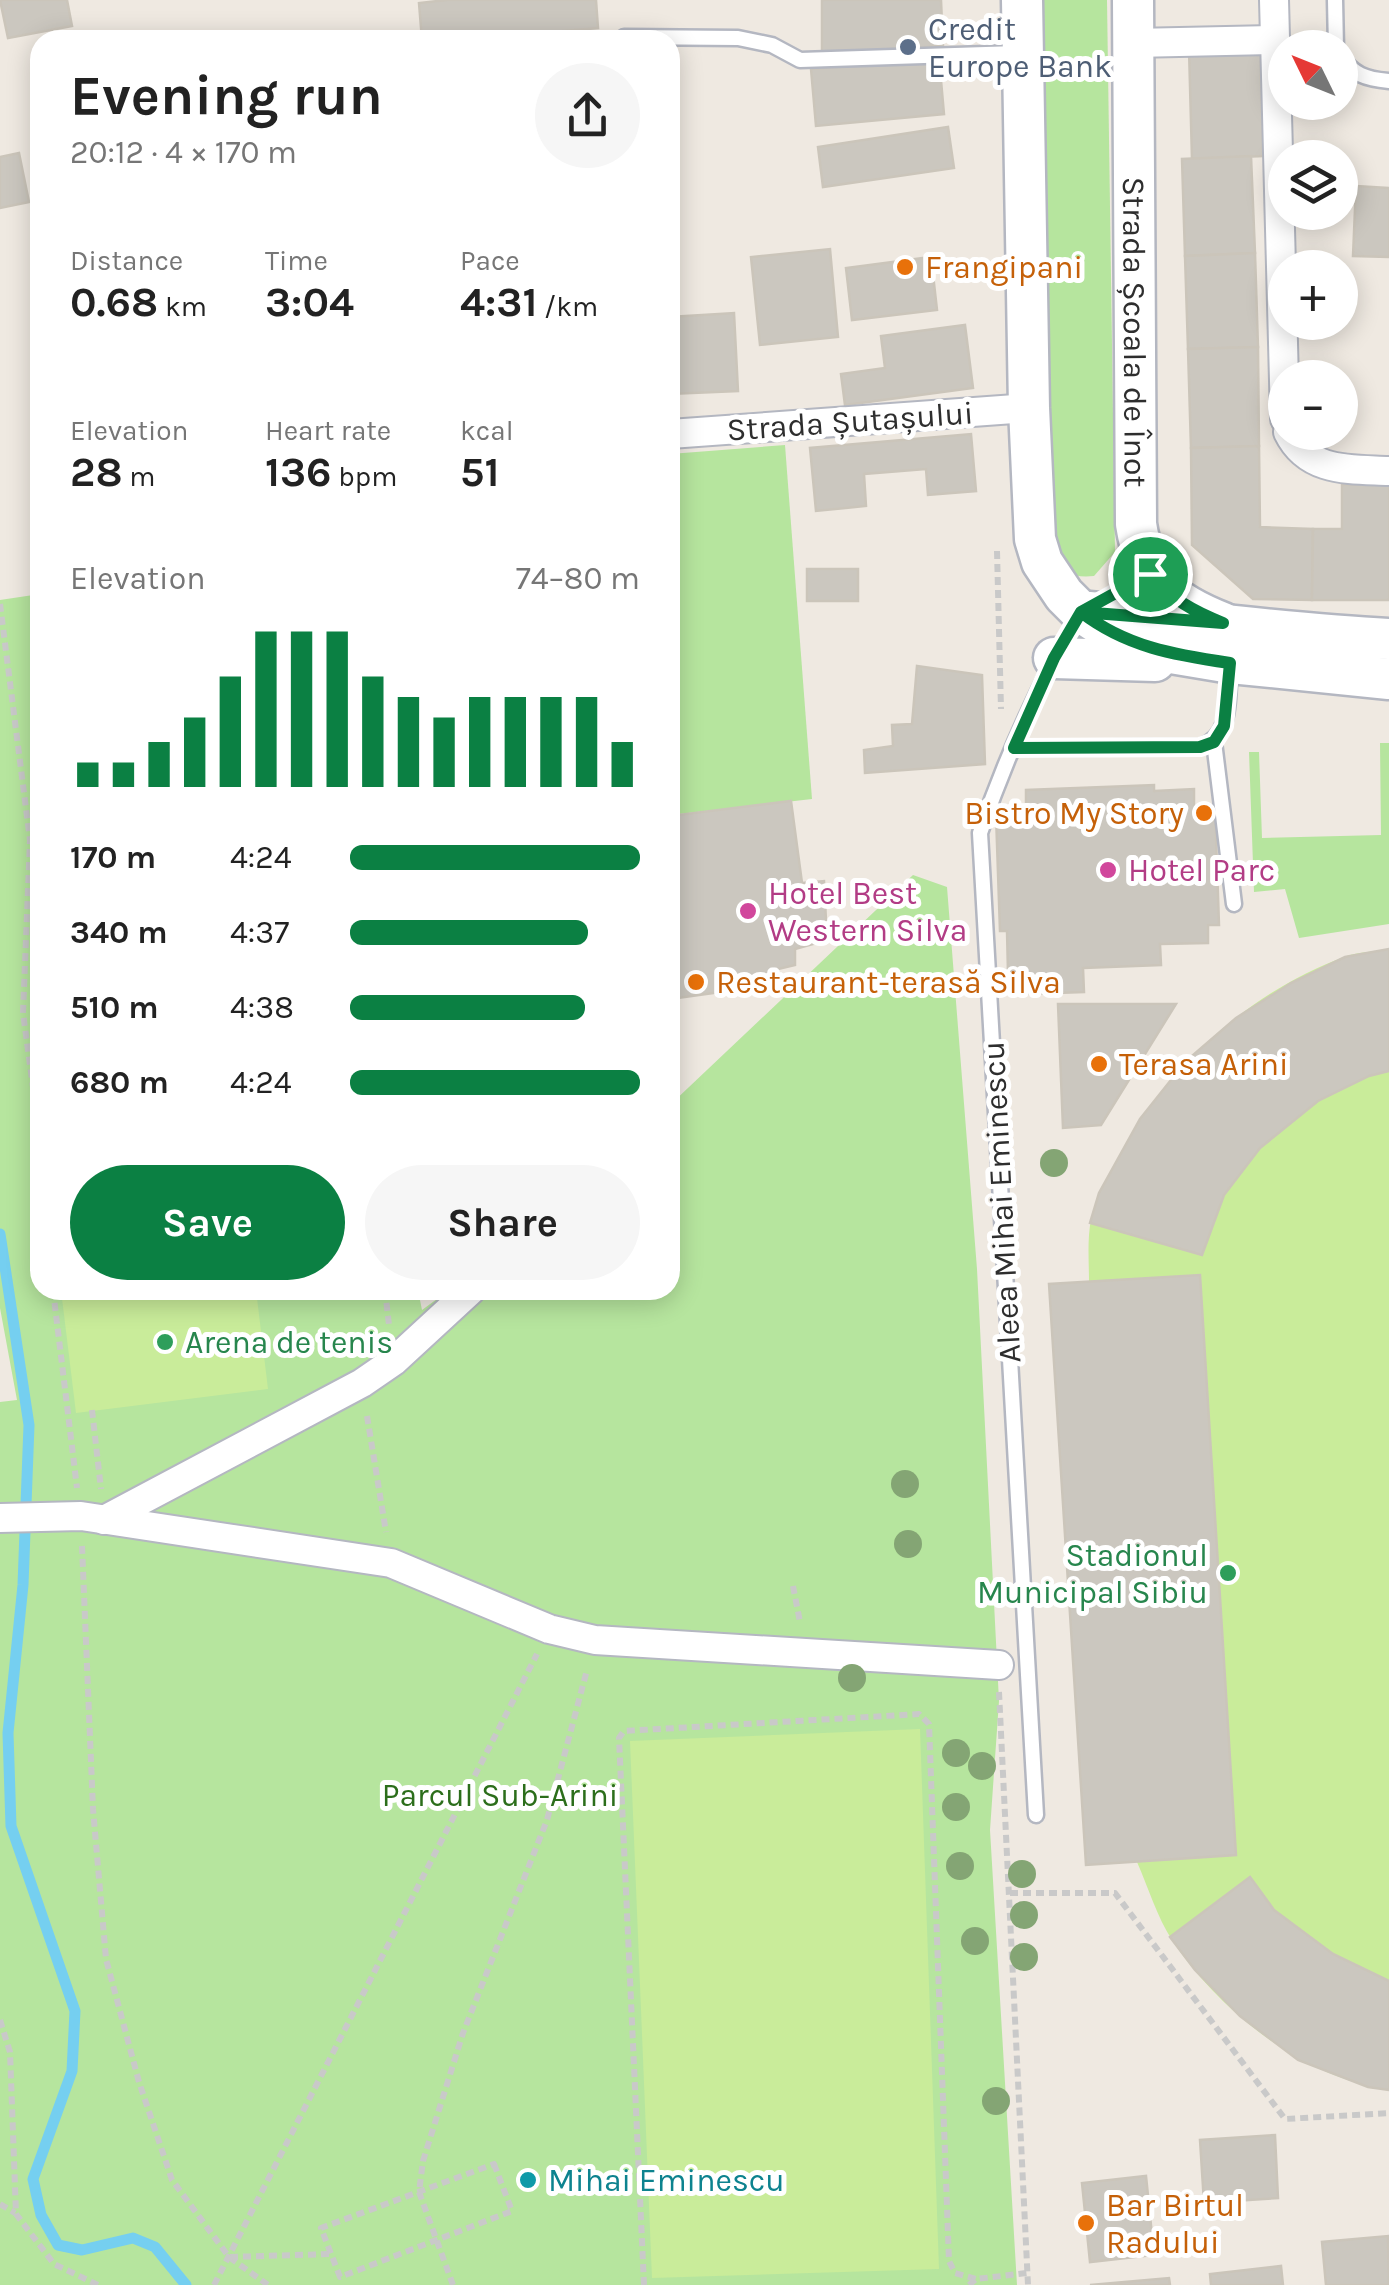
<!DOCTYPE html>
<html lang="en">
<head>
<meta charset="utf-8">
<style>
  body { margin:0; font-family:Karla,sans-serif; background:#f6f6f6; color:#222; height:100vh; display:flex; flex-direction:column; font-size:38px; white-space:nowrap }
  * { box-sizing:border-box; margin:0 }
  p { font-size:32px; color:#767676 }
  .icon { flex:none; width:55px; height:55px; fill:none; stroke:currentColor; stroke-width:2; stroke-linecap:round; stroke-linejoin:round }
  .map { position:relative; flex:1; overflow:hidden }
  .sheet { position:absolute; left:30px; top:30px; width:650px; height:1270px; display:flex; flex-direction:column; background:#fff; border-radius:30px; box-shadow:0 5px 25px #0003 }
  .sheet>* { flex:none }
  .needle { width:65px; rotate:313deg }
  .buttons { position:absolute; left:1268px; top:30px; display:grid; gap:20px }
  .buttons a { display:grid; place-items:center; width:90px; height:90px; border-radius:50%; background:#fff; box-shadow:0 5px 25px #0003; font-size:50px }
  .pin { position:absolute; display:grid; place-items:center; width:85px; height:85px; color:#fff; margin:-42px; border:5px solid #fff; border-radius:50%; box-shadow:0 2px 10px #0007 }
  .round { display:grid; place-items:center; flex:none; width:105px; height:105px; border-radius:52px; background:#f6f6f6 }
  .head { display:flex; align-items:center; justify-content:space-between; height:170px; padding:0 40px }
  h1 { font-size:55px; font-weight:700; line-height:75px }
  .stats { display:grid; grid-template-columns:repeat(3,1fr); gap:15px; height:170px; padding:10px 40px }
  .stats div { display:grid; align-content:center }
  .stats b { font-size:42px; font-weight:700 }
  .stats small { font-size:28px; font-weight:400 }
  .stats p { font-size:28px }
  .chart { height:280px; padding:20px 40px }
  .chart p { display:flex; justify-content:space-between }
  .chart svg { width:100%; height:180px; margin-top:10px; stroke:#0b8043; stroke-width:6 }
  .cta { display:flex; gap:20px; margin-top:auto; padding:20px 40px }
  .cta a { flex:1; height:115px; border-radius:60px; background:#0b8043; color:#fff; font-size:40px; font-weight:700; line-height:115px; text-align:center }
  .cta a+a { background:#f6f6f6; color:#222 }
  ul { padding:0 40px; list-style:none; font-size:32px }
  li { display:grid; grid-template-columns:160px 120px 1fr; align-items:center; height:75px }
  li i { height:25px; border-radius:12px; background:#0b8043 }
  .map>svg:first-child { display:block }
</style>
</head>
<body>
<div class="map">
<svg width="1389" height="2285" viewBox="0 0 1389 2285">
  <rect width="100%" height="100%" fill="#efe9e1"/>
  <g fill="#b6e59e">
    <path d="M1039,0H1107L1115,552L1094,576C1073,578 1062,573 1050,556Z"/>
    <polygon points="785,445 812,799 670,815 670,454"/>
    <polygon points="40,594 40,1290 418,1290 422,1310 449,1290 670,1290 670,1105 913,875 947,887 977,1269 999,1701 990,1830 1017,2285 0,2285 0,1402 17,1400 0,1308 0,600"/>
    <polygon points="1380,743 1389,743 1389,924 1299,938 1285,889 1254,892 1249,752 1259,752 1262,838 1381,835"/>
  </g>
  <g fill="#c9ec9a">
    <path d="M1389,949V2090C1302,2077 1220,2012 1172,1940C1157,1917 1148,1887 1137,1862L1086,1865L1049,1284L1089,1281C1089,1262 1087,1239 1091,1220C1096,1197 1108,1178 1119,1157C1167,1068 1247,993 1344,957C1357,952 1374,952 1389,949Z"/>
    <polygon points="61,1290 256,1290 268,1389 76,1413"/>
    <polygon points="920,1729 939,2269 652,2278 630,1741"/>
  </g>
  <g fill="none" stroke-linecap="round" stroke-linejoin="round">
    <polyline stroke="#75cff0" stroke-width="11" points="0,1234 29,1425 23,1585 8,1733 11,1826 75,2011 72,2071 33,2179 41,2215 58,2245 82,2250 133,2238 155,2247 186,2285"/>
  </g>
  <g fill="#cbc7bf" stroke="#cbc5ba" stroke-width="2.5">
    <polygon points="0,0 67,0 72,26 8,38"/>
    <polygon points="447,0 596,0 598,28 461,40 422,40 419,3"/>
    <polygon points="822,0 941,0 943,46 822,53"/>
    <polygon points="1260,47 1263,156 1192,159 1189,49"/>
    <polygon points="939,58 944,114 816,126 811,69"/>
    <polygon points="948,127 954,168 823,187 818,147"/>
    <polygon points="19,153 29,202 0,208 0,157"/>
    <polygon points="1251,156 1255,253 1185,256 1182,159"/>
    <polygon points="1356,186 1389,188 1389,257 1353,256"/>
    <polygon points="830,249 838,337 760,345 751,257"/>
    <polygon points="1255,253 1258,347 1188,349 1185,256"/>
    <polygon points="931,257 937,310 852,320 846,268"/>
    <polygon points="734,313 738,391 670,394 670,317"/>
    <polygon points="965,325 973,388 845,405 841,374 885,368 881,336"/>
    <polygon points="1258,347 1259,446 1191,448 1188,349"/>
    <polygon points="971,434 976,491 928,495 926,469 864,474 866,506 816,511 810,448"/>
    <polygon points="1259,446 1260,527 1313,529 1312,600 1253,599 1192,545 1191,448"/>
    <polygon points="1342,485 1389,485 1389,600 1312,600 1313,529 1342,529"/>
    <rect x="807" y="569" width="51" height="32"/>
    <polygon points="917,666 982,675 985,764 865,773 864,750 893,746 892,725 912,724"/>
    <polygon points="1154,785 1154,791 1194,789 1194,808 1215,807 1219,925 1208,925 1208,943 1160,944 1161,965 1083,968 1084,992 1027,994 1027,973 1008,973 1007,931 1000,931 996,815 1026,814 1026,790"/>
    <polygon points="791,801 802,883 824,881 827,940 795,949 795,965 778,969 777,980 763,979 764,986 670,999 670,816"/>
    <polygon points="1389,949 1389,1071 1369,1076 1318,1101 1260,1148 1224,1195 1202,1255 1090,1223 1099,1193 1140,1119 1186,1061 1236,1018 1291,983 1345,957"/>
    <polygon points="1058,1004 1176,1004 1101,1125 1063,1128"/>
    <polygon points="1200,1275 1236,1855 1086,1865 1049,1284"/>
    <polygon points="1250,1877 1274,1910 1333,1954 1389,1981 1389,2090 1368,2087 1298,2060 1240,2016 1195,1970 1170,1937"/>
    <polygon points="1275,2135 1278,2198 1204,2203 1200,2140"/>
    <polygon points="1146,2176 1154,2255 1090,2262 1082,2183"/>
    <polygon points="1388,2236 1389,2285 1326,2285 1322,2242"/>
    <polygon points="1281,2266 1283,2285 1211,2285 1210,2274"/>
    <polygon points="1169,2278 1170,2285 1090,2285"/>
  </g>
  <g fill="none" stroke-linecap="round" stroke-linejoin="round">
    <g stroke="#b4b7c1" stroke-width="19">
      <g id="lane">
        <polyline points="1335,0 1336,48"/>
        <polyline points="624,37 738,38 772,45 800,60 1017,53"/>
        <path d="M1340,55C1353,75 1366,79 1389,81"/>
        <polyline points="1097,603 1148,575"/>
        <polyline points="1214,742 1234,904"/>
        <path d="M1014,748L1200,747C1233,736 1227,698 1230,668"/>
        <path d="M1036,1815L980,833C1006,757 1039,684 1079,615"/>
      </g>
    </g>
    <g stroke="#b4b7c1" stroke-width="32">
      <g id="street">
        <polyline points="1274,0 1285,419"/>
        <polyline points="1133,43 1275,40"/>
        <path d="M1288,432C1308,473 1350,469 1389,471"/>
        <polyline points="670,434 1029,408"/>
        <polyline points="0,1518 81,1516 391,1563 549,1629 595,1640 999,1665"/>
        <polyline points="104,1520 362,1383 394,1361 471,1290"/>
      </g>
    </g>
    <g stroke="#b4b7c1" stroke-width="45">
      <g id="secondary">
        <polyline points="1022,0 1029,408 1035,539 1042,562 1064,595 1081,612 1122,639 1153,650 1231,663 1389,679"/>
        <path id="s1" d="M1133,0L1136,524C1145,582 1170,602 1223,623"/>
        <path d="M1089,612C1190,620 1289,634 1389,639"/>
        <polyline points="1054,658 1155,661"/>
      </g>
    </g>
    <g stroke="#c9c9c9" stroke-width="6" stroke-dasharray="8 5" stroke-linecap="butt">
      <polyline points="997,551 1001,709"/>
      <polyline points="0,604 30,840 23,1013 35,1102 40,1185"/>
      <polyline points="53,1290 77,1488"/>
      <polyline points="385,1290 389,1325"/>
      <polyline points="92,1410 101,1489"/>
      <polyline points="367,1416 386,1532"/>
      <polyline points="82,1546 93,1809 106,1959 139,2082 172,2180 229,2257 268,2285"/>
      <polyline points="793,1586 800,1622"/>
      <polyline points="999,1692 1028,2285"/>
      <polyline points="1010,1893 1115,1893 1285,2119 1389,2113"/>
      <polyline points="0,2020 10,2052 16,2214 54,2264 98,2285"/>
      <polygon points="494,2164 512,2211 340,2277 321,2228"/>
      <polyline points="0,2204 15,2213"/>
      <polyline points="230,2257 331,2254"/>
      <polyline points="214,2285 537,1654"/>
      <polyline points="453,2285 419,2192 423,2161 463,2033 547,1820 587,1670"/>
      <polyline points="644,2285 619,1738 624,1731 919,1714 929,1724 949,2261 955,2273 976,2279"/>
      <polyline points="969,2285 976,2279 1027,2273"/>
    </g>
    <use href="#lane" stroke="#fff" stroke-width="14"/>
    <use href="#street" stroke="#fff" stroke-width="28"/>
    <use href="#secondary" stroke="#fff" stroke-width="40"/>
  </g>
  <g fill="#84a574">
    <circle cx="1054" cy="1163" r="14"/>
    <circle cx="905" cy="1484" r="14"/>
    <circle cx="908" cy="1544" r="14"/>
    <circle cx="852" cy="1678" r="14"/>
    <circle cx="956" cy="1753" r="14"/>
    <circle cx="982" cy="1766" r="14"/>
    <circle cx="956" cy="1807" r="14"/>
    <circle cx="960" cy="1866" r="14"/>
    <circle cx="1022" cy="1874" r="14"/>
    <circle cx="1024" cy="1915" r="14"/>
    <circle cx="975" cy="1941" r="14"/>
    <circle cx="1024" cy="1957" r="14"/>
    <circle cx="996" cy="2101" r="14"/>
  </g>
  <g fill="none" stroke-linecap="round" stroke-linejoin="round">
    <g stroke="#fff" stroke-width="20">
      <path id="route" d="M1150,574L1081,612L1054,658L1014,748L1200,747L1214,742L1224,726L1230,663C1175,655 1126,647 1081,612L1223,623C1193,611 1171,599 1150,574"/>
    </g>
    <use href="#route" stroke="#0b8043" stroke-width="12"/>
  </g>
  <circle fill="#5c6f8a" stroke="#fff" stroke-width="4" cx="908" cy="47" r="10"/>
  <g fill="#e8710a" stroke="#fff" stroke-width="4">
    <circle cx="905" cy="267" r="10"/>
    <circle cx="1204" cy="813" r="10"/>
    <circle cx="696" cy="982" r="10"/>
    <circle cx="1099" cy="1064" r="10"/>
    <circle cx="1086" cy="2223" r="10"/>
  </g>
  <g fill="#d1479c" stroke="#fff" stroke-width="4">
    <circle cx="1108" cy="870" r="10"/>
    <circle cx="748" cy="911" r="10"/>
  </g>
  <g fill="#2e9e5b" stroke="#fff" stroke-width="4">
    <circle cx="165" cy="1342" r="10"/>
    <circle cx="1228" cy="1573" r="10"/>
  </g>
  <circle fill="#0f9aa8" stroke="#fff" stroke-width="4" cx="528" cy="2180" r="10"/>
  <g text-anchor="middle" stroke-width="10" stroke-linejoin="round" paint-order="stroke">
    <g font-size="32" fill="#4e5e75" stroke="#fff" text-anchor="start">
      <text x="928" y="40">Credit<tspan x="928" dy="37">Europe Bank</tspan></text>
    </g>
    <g font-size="32" fill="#c56008" stroke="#fff" text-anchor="start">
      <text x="925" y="278">Frangipani</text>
      <text x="1184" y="824" text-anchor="end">Bistro My Story</text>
      <text x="716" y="993">Restaurant-terasă Silva</text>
      <text x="1119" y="1075">Terasa Arini</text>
      <text x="1106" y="2216">Bar Birtul<tspan x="1106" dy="37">Radului</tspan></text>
    </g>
    <g font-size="32" fill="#2e2e2e" stroke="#fff">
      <text dy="11" stroke="none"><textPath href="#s1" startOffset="332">Strada Școala de Înot</textPath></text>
      <text transform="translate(850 421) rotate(-4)" y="11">Strada Șutașului</text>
      <text transform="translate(1001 1202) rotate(-93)" y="11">Aleea Mihai Eminescu</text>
    </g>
    <g font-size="32" fill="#b23c85" stroke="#fff" text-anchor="start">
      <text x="1128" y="881">Hotel Parc</text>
      <text x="768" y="904">Hotel Best<tspan x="768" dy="37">Western Silva</tspan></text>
    </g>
    <g font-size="32" fill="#27864d" stroke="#fff" text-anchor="start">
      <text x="185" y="1353">Arena de tenis</text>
      <text x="1208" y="1566" text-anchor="end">Stadionul<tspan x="1208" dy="37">Municipal Sibiu</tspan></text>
    </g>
    <g font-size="32" fill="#2c6e1b" stroke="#fff">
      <text x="500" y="1806">Parcul Sub-Arini</text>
    </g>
    <g font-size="32" fill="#0d838f" stroke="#fff" text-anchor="start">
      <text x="548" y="2191">Mihai Eminescu</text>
    </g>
  </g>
</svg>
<div class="buttons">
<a><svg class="needle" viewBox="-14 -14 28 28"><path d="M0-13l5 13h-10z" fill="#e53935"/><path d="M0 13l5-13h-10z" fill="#767676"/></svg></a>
<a><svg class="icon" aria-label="layers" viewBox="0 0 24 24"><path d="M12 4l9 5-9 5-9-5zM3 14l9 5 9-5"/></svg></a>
<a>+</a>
<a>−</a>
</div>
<div class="pin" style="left:1150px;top:574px;background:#1e9e55"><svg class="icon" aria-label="arrive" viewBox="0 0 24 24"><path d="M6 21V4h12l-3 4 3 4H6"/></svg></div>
<section class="sheet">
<div class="head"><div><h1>Evening run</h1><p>20:12 · 4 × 170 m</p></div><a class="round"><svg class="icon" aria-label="share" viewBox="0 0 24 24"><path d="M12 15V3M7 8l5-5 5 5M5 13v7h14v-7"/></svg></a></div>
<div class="stats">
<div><p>Distance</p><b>0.68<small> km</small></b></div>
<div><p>Time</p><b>3:04</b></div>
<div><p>Pace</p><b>4:31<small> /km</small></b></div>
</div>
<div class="stats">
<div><p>Elevation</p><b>28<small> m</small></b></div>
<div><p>Heart rate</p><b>136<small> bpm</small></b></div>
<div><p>kcal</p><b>51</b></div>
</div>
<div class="chart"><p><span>Elevation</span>74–80 m</p>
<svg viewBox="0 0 160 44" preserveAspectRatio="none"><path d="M5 44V38M15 44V38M25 44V33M35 44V27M45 44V17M55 44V6M65 44V6M75 44V6M85 44V17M95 44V22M105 44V27M115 44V22M125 44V22M135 44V22M145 44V22M155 44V33"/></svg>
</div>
<ul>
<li><b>170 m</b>4:24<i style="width:100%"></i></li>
<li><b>340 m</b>4:37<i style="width:82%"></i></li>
<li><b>510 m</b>4:38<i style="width:81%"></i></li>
<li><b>680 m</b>4:24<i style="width:100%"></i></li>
</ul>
<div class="cta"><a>Save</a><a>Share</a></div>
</section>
</div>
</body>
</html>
